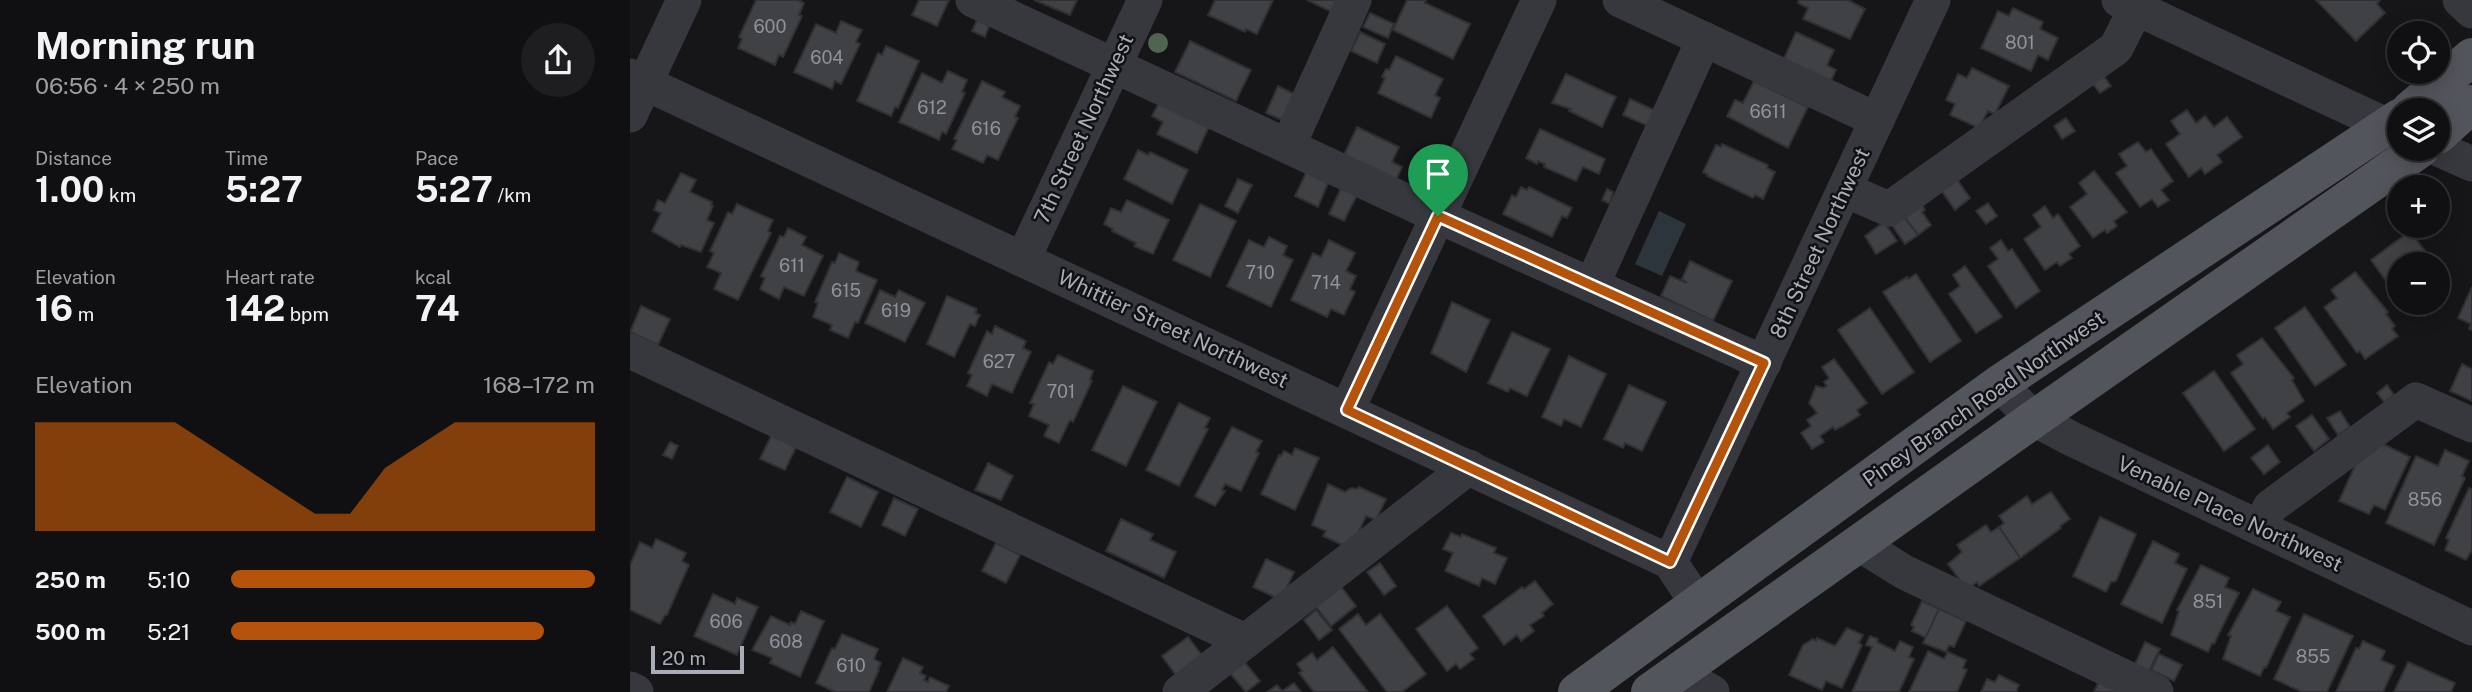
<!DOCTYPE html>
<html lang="en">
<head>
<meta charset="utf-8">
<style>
  body { margin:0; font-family:"Public Sans",sans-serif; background:#1e1e20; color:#f1f3f6; height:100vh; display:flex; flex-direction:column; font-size:26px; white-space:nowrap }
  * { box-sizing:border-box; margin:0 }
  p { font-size:23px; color:#9c9d9f }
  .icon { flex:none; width:38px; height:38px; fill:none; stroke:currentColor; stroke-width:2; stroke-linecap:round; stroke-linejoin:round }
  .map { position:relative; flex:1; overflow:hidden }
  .panel { display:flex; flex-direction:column; background:#101012; width:630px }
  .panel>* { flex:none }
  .tools { position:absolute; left:1757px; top:21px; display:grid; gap:14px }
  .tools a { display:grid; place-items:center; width:63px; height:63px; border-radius:50%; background:#101012; box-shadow:0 4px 18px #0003,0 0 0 2px #303032; font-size:35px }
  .scale { position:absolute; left:21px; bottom:18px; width:93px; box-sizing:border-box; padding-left:7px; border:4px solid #a8adb8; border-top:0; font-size:19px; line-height:24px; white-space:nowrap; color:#a8adb8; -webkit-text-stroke:5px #111113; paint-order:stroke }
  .pin { position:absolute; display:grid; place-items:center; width:60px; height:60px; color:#fff; margin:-72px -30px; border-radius:50% 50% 50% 0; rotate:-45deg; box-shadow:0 0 7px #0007 }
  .pin .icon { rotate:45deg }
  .round { display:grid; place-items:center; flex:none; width:74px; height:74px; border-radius:37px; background:#1e1e20 }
  .headline { display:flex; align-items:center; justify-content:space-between; height:119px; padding:0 35px }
  h1 { font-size:38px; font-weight:700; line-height:52px }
  .figures { display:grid; grid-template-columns:repeat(3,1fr); gap:10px; height:119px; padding:7px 35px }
  .figures div { display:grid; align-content:center }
  .figures b { font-size:35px; font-weight:700 }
  .figures small { font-size:19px; font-weight:400 }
  .figures p { font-size:19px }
  .chart { height:196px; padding:14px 35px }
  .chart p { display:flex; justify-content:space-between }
  .chart svg { width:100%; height:126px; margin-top:7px; fill:#b45309; opacity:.7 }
  ul { padding:0 35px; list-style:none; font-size:23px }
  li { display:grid; grid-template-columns:112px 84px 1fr; align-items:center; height:52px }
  li i { height:18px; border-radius:9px; background:#b45309 }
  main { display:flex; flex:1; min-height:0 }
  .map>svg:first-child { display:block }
</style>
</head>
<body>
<main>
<section class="panel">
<div class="headline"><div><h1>Morning run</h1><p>06:56 · 4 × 250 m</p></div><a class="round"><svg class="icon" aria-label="share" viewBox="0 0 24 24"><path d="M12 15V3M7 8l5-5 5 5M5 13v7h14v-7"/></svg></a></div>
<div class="figures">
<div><p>Distance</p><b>1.00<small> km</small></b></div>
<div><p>Time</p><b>5:27</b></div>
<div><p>Pace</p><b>5:27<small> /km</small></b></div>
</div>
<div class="figures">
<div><p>Elevation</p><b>16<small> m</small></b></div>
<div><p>Heart rate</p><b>142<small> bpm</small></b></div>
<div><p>kcal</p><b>74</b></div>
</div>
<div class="chart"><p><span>Elevation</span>168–172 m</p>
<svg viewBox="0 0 160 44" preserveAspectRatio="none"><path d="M0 44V6L10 6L20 6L30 6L40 6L50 14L60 22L70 30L80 38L90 38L100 22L110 14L120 6L130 6L140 6L150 6L160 6V44z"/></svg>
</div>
<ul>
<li><b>250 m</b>5:10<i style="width:100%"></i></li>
<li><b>500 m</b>5:21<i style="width:86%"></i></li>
</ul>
</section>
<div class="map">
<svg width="1842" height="692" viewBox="0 0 1842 692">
  <rect width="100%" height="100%" fill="#161618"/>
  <polygon fill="#2c353c" points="1029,211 1056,224 1032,276 1005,264"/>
  <g fill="#404145" stroke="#303034" stroke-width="2">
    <polygon points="126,0 168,0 174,3 169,15 172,16 153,57 149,55 145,65 108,48 112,39 109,37"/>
    <polygon points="289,0 319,0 307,26 282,15"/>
    <polygon points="404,0 447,0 440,15"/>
    <polygon points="585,0 643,0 627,34 616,29 615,32 578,15"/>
    <polygon points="677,0 707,0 702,12"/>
    <polygon points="777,0 796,0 795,3 840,24 823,59 763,30"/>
    <polygon points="1169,0 1218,0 1235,9 1220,39 1173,19 1178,8 1168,3"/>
    <polygon points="1686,0 1750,0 1747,4 1755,13 1726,41"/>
    <polygon points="1383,8 1413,22 1410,29 1428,38 1418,60 1408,55 1401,71 1351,48 1368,11 1379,16"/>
    <polygon points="740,13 764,24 758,38 733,27"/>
    <polygon points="347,20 359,26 355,37 342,31"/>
    <polygon points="211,21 232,30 226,42 230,44 211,84 205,81 202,89 164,72 186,24 206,33"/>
    <polygon points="730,32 755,44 747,63 721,51"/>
    <polygon points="1166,32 1204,50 1197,65 1206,70 1199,85 1152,63"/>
    <polygon points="560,41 621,70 606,101 545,72"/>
    <polygon points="256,46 289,61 268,108 265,107 261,116 227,101 248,53 252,55"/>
    <polygon points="766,56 813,79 805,95 810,98 801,118 748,93 755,78 752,77 756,69 759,70"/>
    <polygon points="1342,68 1379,86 1365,114 1358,111 1349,128 1320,115 1325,104 1316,100 1328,74 1337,78"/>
    <polygon points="318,71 337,80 332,92 335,93 316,134 312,132 309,140 269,122 292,73 312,83"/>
    <polygon points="1470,71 1481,86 1470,93 1459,79"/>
    <polygon points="936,74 986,97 972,127 939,111 941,109 922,103"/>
    <polygon points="352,81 375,92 372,97 390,106 385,117 388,118 368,160 357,155 353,163 322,149 327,140 324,139"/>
    <polygon points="1124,81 1178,107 1158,148 1097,116 1105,100 1113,103"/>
    <polygon points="648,86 664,94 652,120 636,113"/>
    <polygon points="532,97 582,120 567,153 527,134 533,122 522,116"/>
    <polygon points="1000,99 1024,110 1018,126 993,115"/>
    <polygon points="1557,110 1566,123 1575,116 1584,127 1597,117 1612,137 1587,155 1592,162 1575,174 1571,168 1559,177 1536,144 1550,134 1541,121"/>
    <polygon points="1436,118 1445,131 1432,139 1424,126"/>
    <polygon points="727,127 769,147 762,162 772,167 766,180 714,155"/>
    <polygon points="910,129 975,159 969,174 953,167 946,181 914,167 915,164 908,161 907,164 896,158"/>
    <polygon points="1508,142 1516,152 1521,149 1543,181 1531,190 1539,200 1528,207 1522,199 1510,207 1486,173 1497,166 1489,154"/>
    <polygon points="1092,144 1138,165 1137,168 1145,172 1133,199 1125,195 1123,198 1077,176 1078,175 1073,172 1086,145 1091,147"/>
    <polygon points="508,150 518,155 520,152 558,170 542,204 494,179"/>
    <polygon points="677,171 699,181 688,207 665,196"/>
    <polygon points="1464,171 1497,212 1484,221 1487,226 1477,233 1475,230 1463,238 1440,207 1457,194 1449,183"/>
    <polygon points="51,173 66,180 60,192 82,202 81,205 83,206 77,220 84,223 71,252 51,245 50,247 22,231 31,213 24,210 28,200 35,203"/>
    <polygon points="1324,175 1340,198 1325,210 1308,186"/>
    <polygon points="608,179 622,185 608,213 595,206"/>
    <polygon points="712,186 728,193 714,221 699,214"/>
    <polygon points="891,187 897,190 899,187 942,208 937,218 932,216 922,237 873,214 882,195 886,197"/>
    <polygon points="977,189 983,192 980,204 972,200"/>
    <polygon points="497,200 539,220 523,254 504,246 506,243 482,231 483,229 474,224 481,208 491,212"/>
    <polygon points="1291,203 1295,210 1292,212 1301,225 1288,235 1271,213"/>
    <polygon points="1358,203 1367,216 1356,224 1346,211"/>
    <polygon points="107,204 143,220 138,231 141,233 108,300 84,289 91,273 77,267 84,253 80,251 98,212 102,214"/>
    <polygon points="570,204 606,221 580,277 543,260"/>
    <polygon points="1415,206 1423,218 1428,214 1450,246 1439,254 1442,258 1430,266 1427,262 1415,270 1394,239 1411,227 1403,215"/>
    <polygon points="1271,213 1288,235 1275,244 1259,221"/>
    <polygon points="1254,222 1267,241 1246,254 1235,236"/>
    <polygon points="158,228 176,237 172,245 193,256 174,296 154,287 149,299 130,289 135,278 131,276 150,236 154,237"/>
    <polygon points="1780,231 1805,264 1769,264 1769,299 1741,260"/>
    <polygon points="639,237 657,246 653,255 663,260 641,307 597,286 619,240 634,247"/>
    <polygon points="699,240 725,253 716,271 726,276 720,289 725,292 714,315 701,309 697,317 661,300 683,253 691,257"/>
    <polygon points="1371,240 1378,251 1382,249 1410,291 1386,308 1358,266 1368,259 1360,248"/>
    <polygon points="209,253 229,262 226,271 247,280 228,323 225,322 218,338 200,330 202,325 183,317 188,303 185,302 202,262 205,263"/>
    <polygon points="1060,261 1102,281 1083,321 1031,296 1040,276 1057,283 1052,279"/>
    <polygon points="1335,266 1372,317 1346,333 1319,294 1330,286 1323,275"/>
    <polygon points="1808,269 1819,284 1809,292 1815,301 1795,316 1789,307 1780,314 1772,303 1808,303"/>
    <polygon points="1725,272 1758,312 1756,314 1765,326 1762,329 1768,336 1735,359 1730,351 1727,353 1694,307 1707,298 1701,290"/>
    <polygon points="1286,274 1331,341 1300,362 1253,292 1277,277 1278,279"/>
    <polygon points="1842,287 1842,330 1839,329 1841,324 1828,318"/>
    <polygon points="250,290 265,297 269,290 295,303 275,342 235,323"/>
    <polygon points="317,296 347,309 345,313 350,315 345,326 340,324 324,357 297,344"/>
    <polygon points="822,302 860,320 836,372 801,353"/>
    <polygon points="11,306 40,319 28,345 0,332"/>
    <polygon points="1675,307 1716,365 1685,386 1645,328"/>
    <polygon points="1240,308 1284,372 1252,394 1208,330"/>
    <polygon points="365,326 396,341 393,348 401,352 382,393 362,384 357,396 337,386 342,375 338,373 357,331 362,334"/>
    <polygon points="882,332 920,349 897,396 880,388 878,392 858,383"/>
    <polygon points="1632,338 1664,378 1662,380 1674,401 1657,413 1660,417 1643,429 1635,417 1633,419 1601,373 1613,364 1607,355"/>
    <polygon points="428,355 463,371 460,380 462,381 443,422 440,420 429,443 414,436 419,425 399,416 404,404 400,403 419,362 423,364"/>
    <polygon points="939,356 976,374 951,427 934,419 931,426 912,417"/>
    <polygon points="1204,359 1237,403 1227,410 1230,415 1213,426 1205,430 1203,427 1190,436 1194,442 1182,449 1171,433 1181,426 1177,420 1187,413 1179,403 1186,386 1193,388 1197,386 1194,382 1199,378 1192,367"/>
    <polygon points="1832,364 1842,369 1842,401 1820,391"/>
    <polygon points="1584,371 1625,429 1594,451 1553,393"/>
    <polygon points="999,385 1036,402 1012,451 995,443 993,448 974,439"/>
    <polygon points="1757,385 1764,395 1754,402 1747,393"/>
    <polygon points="493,386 527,402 496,466 462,450"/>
    <polygon points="549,403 580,418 575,428 578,429 549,486 516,470"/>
    <polygon points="1710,411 1720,427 1708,435 1697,418"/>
    <polygon points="1682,415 1699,439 1684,451 1666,426"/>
    <polygon points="602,427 632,441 626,452 629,453 611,491 595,484 592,490 595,491 585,506 565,496"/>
    <polygon points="142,434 167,445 155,470 130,459"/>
    <polygon points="1738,437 1780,457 1755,510 1744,505 1739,514 1709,501"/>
    <polygon points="40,442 48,446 42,459 33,455"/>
    <polygon points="1638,445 1650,462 1634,474 1621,458"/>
    <polygon points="665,448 689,458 665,510 631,494 649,455 651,456 654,451 662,455"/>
    <polygon points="1815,450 1839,461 1832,476 1835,478 1804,545 1756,523 1786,456 1808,466"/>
    <polygon points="358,463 383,476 371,500 345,490"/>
    <polygon points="217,477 248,492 231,527 200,512"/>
    <polygon points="698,484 715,492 721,488 727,489 729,487 756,499 746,520 736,516 721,549 693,536 696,531 682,525"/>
    <polygon points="1839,488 1842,489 1842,550 1836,560 1815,550 1819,540 1816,538"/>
    <polygon points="1421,492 1440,519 1430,526 1431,528 1390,558 1369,527 1374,523 1369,516 1397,496 1402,504"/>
    <polygon points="264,498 288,509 275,536 252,525"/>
    <polygon points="1470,517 1506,534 1486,581 1481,582 1476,592 1443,576"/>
    <polygon points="491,519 523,534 520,540 546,552 534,578 476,551"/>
    <polygon points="1356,525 1361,532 1369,527 1390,558 1349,586 1347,582 1337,590 1318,564 1332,552 1327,545"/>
    <polygon points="821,533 831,537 832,534 866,548 864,553 877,558 865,584 852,578 849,586 815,571 823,553 813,549"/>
    <polygon points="26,539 56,553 52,561 59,565 37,615 35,615 30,624 0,610 0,565 10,542 22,548"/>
    <polygon points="1523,541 1549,554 1545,563 1557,569 1532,623 1491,604"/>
    <polygon points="366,543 390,555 376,583 352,571"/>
    <polygon points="636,559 664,572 651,600 623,587"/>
    <polygon points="750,563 766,586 754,595 737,572"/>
    <polygon points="1571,565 1599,578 1595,587 1609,593 1584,644 1582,643 1578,652 1541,635 1549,611 1547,610"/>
    <polygon points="905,581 923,604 912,613 914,616 900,625 904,631 891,641 887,635 874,645 853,616 892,587 894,589"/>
    <polygon points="709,584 726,606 701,626 684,604"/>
    <polygon points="1623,589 1651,602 1646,611 1660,617 1636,668 1634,667 1630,676 1593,659 1601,636 1598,635"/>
    <polygon points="83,594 105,604 107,598 128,607 107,655 64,636"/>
    <polygon points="1292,601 1309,609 1296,638 1282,631 1284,627 1281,625"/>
    <polygon points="817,606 848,648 840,654 844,659 830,669 826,664 817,671 786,629"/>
    <polygon points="1309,609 1336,621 1324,647 1319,645 1316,652 1293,643"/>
    <polygon points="686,610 702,630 689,640 674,620"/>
    <polygon points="171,611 194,621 170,677 140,663 142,658 122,650 141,616 160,625 161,622 165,624"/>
    <polygon points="728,614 736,625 750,614 796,674 772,692 757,692 709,629"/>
    <polygon points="1674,614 1723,636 1697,692 1672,692 1644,679"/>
    <polygon points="1217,628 1233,635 1229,643 1232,645 1212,688 1196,681 1192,690 1159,675 1173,645 1183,639 1186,641 1187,638 1205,646"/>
    <polygon points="212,634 248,649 244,659 251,663 248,669 249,670 239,692 205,692 186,683 202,648 205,649"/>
    <polygon points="1240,636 1248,639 1247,642 1265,651 1270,641 1283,647 1279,657 1284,659 1269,692 1222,692 1242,647 1236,645"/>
    <polygon points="558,637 574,658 548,678 532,656"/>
    <polygon points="1733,641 1755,651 1751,660 1765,666 1753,692 1706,692 1726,648 1729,649"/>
    <polygon points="1515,642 1530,649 1519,671 1505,664"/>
    <polygon points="703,647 738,692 684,692 669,673 672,671 667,664 682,653 687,660"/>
    <polygon points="1298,651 1314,659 1318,652 1336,660 1333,668 1337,670 1327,692 1279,692"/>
    <polygon points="1529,654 1552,665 1544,681 1521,670"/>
    <polygon points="273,658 293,667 290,673 296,676 294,680 298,682 300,677 319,686 316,692 257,692"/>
    <polygon points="612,659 630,681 616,692 598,671"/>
    <polygon points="1778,662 1825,683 1821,692 1764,692"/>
    <polygon points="1369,675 1389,685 1386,692 1351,692 1357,679 1365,682"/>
    <polygon points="1470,679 1492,692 1464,692"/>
    <polygon points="664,683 671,692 637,692 647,685 652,691"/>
  </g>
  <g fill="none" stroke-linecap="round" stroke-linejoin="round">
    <g stroke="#37383d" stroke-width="35">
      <polyline points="343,0 808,216 1134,363"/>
      <polyline points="990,0 1247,120"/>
      <polyline points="1489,0 1769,131"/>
      <polyline points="1830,0 1842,11"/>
      <polyline points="0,76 1040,562 1068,604"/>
      <polyline points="0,115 54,0"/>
      <polyline points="658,146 724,0"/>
      <polyline points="1808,149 1842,164"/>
      <polyline points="1215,190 1259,209 1486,48 1506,8"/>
      <polyline points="393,259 515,0"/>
      <polyline points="962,285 1074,39"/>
      <polyline points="0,351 615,641"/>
      <polyline points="1369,384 1404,419 1442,439 1842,628"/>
      <polyline points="717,410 909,0"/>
      <polyline points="1630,528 1640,507 1786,400 1842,425"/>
      <polyline points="1229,544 1274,572 1526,692"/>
      <polyline points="1040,562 1303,0"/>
      <polyline points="1046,673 1082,692"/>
      <polyline points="0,689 6,692"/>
      <polyline points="550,692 839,467"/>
    </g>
    <g stroke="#53555c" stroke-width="38">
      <polyline points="1780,110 1842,57"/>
      <polyline points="1808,135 1842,104"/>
      <polyline points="947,692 1369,384 1769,118"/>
      <polyline points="1020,692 1404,419 1790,149"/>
    </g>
  </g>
  <circle fill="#506452" cx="528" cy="43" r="10"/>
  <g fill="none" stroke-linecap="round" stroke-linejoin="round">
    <g stroke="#fff" stroke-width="14">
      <polygon id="route" points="808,216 1134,363 1040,562 717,410"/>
    </g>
    <use href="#route" stroke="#b45309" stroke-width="9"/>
  </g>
  <g text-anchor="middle" stroke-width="5" stroke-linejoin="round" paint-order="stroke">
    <g font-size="18" fill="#8e929b">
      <text x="140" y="33">600</text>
      <text x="1390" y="49">801</text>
      <text x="197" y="64">604</text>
      <text x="302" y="114">612</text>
      <text x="1138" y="118">6611</text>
      <text x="356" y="135">616</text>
      <text x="162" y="272">611</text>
      <text x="630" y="279">710</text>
      <text x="696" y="289">714</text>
      <text x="216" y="297">615</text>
      <text x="266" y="317">619</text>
      <text x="369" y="368">627</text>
      <text x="431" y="398">701</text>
      <text x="1795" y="506">856</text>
      <text x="1578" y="608">851</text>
      <text x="96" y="628">606</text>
      <text x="156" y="648">608</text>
      <text x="1683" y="663">855</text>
      <text x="221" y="672">610</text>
    </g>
    <g font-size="21" fill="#a8adb8" stroke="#111113">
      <text transform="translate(454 129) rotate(-65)" y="7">7th Street Northwest</text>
      <text transform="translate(1190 243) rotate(-65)" y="7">8th Street Northwest</text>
      <text transform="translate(543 329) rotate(25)" y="7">Whittier Street Northwest</text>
      <text transform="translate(1354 399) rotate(-35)" y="7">Piney Branch Road Northwest</text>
      <text transform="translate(1600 514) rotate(25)" y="7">Venable Place Northwest</text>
    </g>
  </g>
</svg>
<div class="tools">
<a><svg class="icon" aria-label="locate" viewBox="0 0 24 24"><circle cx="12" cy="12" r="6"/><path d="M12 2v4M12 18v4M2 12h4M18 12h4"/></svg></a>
<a><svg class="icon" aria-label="layers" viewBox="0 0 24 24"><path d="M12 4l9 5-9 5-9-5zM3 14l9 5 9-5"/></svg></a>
<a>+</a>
<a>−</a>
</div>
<div class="scale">20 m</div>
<div class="pin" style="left:808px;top:216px;background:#1e9e55"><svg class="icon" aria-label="arrive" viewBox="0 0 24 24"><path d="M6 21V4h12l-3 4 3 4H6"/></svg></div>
</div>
</main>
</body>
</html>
